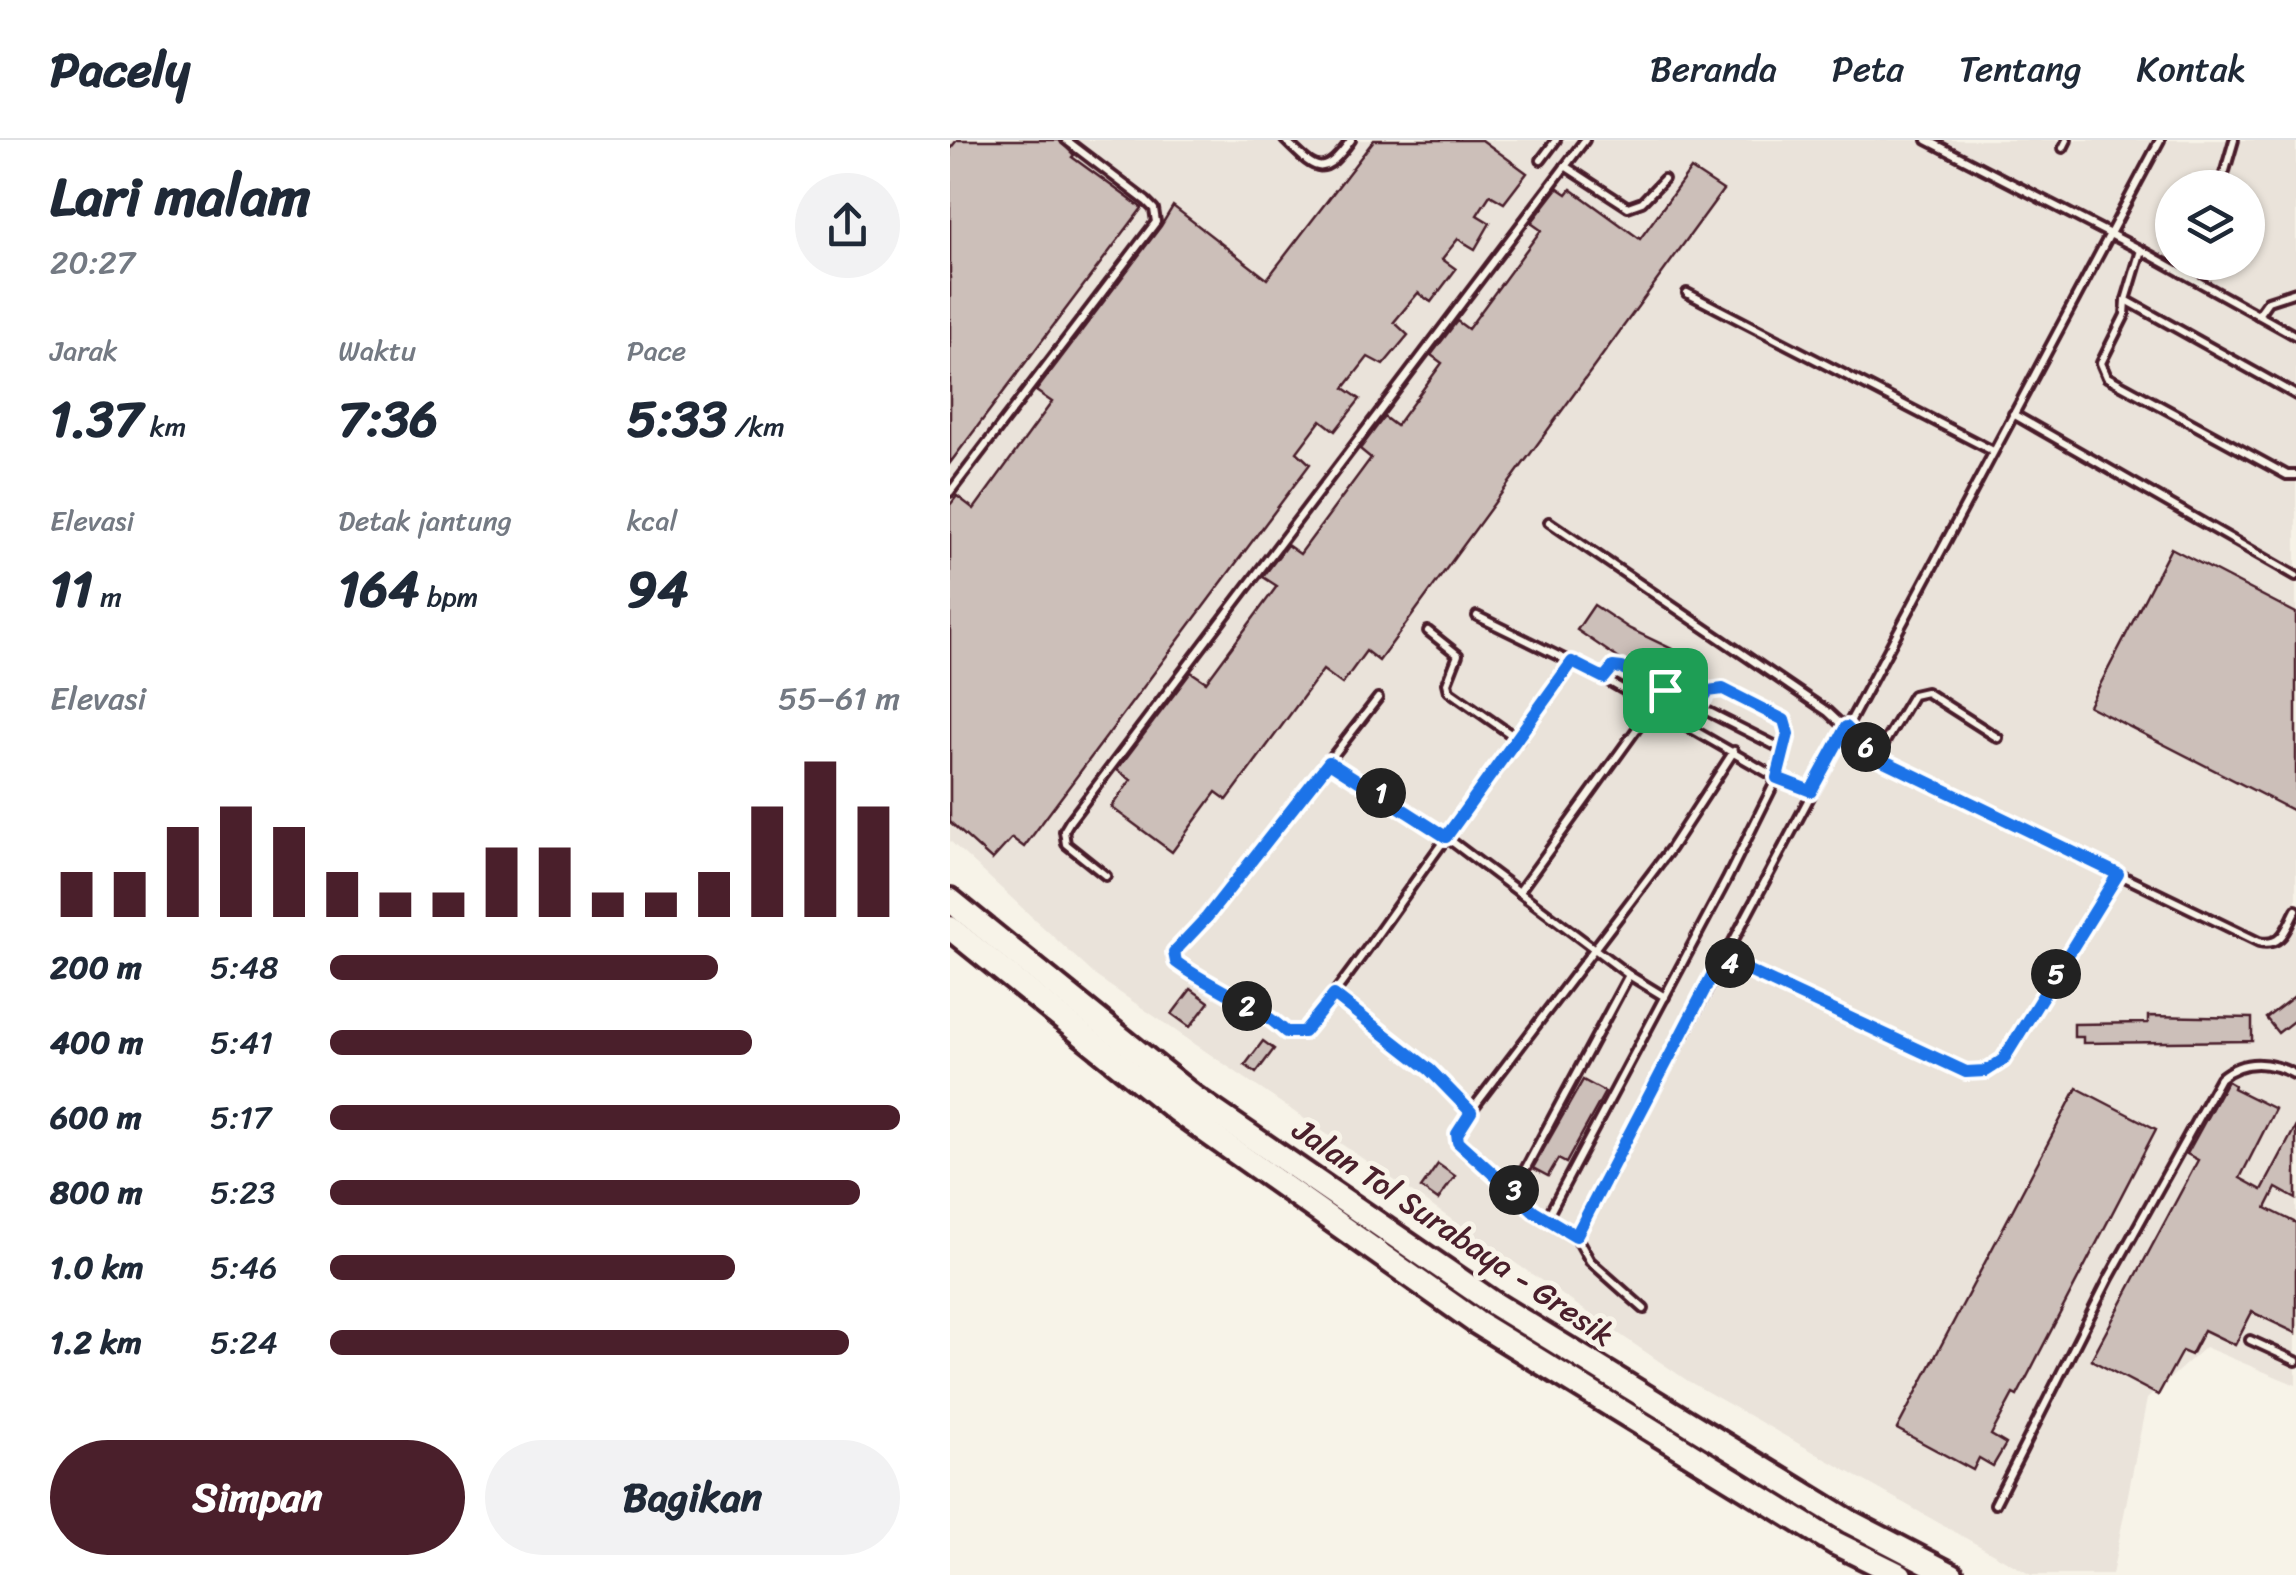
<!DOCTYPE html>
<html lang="id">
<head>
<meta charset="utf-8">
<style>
  body { margin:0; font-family:Sriracha,sans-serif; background:#f2f2f3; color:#1f2937; height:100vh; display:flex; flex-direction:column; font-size:38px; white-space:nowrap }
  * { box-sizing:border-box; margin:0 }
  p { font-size:32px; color:#747a83 }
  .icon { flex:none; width:55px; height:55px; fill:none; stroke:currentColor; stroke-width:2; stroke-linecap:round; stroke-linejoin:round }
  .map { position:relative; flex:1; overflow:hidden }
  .sheet { display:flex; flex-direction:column; background:#fff; width:950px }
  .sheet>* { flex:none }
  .buttons { position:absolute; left:1205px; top:30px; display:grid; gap:20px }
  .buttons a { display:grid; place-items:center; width:110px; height:110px; border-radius:50%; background:#fff; box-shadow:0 2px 8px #0004; font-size:50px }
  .pin { position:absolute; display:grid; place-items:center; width:85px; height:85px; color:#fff; margin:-42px; border-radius:20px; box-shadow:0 5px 15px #0006 }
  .km { position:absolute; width:50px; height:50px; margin:-25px; border-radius:50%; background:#222; color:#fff; font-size:28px; line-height:50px; text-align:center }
  .round { display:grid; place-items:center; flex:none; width:105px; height:105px; border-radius:52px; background:#f2f2f3 }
  .summary { display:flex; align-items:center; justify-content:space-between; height:170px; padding:0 50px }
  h1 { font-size:55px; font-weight:700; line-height:75px }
  .metrics { display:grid; grid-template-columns:repeat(3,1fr); gap:15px; height:170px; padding:10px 50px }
  .metrics div { display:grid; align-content:center }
  .metrics b { font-size:50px; font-weight:700 }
  .metrics small { font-size:28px; font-weight:400 }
  .metrics p { font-size:28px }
  .chart { height:280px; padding:20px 50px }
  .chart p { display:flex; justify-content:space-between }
  .chart svg { width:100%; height:180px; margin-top:10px; stroke:#4a1f2b; stroke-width:6 }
  .action { display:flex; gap:20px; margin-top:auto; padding:20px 50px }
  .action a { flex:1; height:115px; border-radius:60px; background:#4a1f2b; color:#fff; font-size:40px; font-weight:700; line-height:115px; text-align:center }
  .action a+a { background:#f2f2f3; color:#1f2937 }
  ul { padding:0 50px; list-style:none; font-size:32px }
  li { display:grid; grid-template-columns:160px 120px 1fr; align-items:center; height:75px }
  li i { height:25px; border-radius:12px; background:#4a1f2b }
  header { display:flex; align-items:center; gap:60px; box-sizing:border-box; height:140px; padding:0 50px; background:#fff; border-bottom:2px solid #e0e1e3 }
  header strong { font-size:48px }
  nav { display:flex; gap:55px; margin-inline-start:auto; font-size:35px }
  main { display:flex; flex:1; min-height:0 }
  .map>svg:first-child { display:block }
</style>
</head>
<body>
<header>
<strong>Pacely</strong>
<nav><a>Beranda</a><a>Peta</a><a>Tentang</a><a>Kontak</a></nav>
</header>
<main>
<section class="sheet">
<div class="summary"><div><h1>Lari malam</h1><p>20:27</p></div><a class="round"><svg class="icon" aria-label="share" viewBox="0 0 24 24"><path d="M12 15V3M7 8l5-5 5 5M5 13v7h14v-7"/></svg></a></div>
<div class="metrics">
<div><p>Jarak</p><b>1.37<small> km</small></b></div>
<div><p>Waktu</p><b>7:36</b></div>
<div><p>Pace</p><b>5:33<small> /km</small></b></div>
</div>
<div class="metrics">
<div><p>Elevasi</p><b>11<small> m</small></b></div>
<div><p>Detak jantung</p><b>164<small> bpm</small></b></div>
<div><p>kcal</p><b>94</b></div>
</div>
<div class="chart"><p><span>Elevasi</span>55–61 m</p>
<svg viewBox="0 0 160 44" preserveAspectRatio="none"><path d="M5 44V33M15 44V33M25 44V22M35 44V17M45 44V22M55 44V33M65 44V38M75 44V38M85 44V27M95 44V27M105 44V38M115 44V38M125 44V33M135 44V17M145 44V6M155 44V17"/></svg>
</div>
<ul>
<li><b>200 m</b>5:48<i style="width:68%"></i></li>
<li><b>400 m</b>5:41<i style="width:74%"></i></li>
<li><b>600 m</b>5:17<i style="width:100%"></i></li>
<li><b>800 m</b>5:23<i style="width:93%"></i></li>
<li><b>1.0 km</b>5:46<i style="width:71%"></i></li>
<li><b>1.2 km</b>5:24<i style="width:91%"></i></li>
</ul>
<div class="action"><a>Simpan</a><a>Bagikan</a></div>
</section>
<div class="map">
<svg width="1346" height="1435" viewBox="0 0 1346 1435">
  <rect width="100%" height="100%" fill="#f7f3e8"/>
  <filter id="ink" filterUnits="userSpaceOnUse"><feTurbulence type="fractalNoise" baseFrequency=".01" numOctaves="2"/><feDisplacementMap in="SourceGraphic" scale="20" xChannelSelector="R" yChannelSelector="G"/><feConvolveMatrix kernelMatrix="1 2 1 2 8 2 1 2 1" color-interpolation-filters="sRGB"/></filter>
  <g filter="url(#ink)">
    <path fill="#eae3da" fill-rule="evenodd" d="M0,0H1346V1245L1255,1207L1197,1259L1162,1435H1081L738,1241L147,837L0,701ZM1222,48H1298V122H1222Z"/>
    <g fill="#ccbfb9" stroke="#4a1f2b" stroke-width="2.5">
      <polygon points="7,0 109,0 124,15 122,17 192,68 0,323 0,9"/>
      <polygon points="424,0 532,0 577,33 554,63 540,55 527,75 540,83 525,109 508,99 492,119 506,129 481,162 468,153 444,182 458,195 433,225 418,217 394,248 410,259 385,291 371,280 347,312 360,324 74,707 62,698 42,720 0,682 0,365 7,356 24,369 102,262 86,251 211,86 223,66 317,139"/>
      <polygon points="741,29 773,50 429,521 416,511 392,544 373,530 277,660 266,652 222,712 161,667 181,640 167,630 241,532 256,542 327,446 313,437 337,405 350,414 421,318 410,309 434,277 446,286 492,223 481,215 507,181 518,189 591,90 581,83 608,48 617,54 621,49 690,99"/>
      <polygon points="1221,408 1346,473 1346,672 1139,566"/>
      <polygon points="644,465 680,489 739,517 724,546 668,518 627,490"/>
      <polygon points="241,849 259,862 240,887 222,874"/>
      <polygon points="1346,855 1346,879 1328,893 1316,878"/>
      <polygon points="1198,876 1302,878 1302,901 1133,903 1133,897 1124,897 1124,884 1198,883"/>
      <polygon points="313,901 324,909 306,933 295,925"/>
      <polygon points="633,940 655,952 616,1023 608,1019 598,1036 583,1028"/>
      <polygon points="1277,941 1284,945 1283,948 1325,969 1290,1038 1312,1050 1346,986 1346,1059 1326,1048 1316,1068 1346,1083 1346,1193 1302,1172 1285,1205 1254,1190 1241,1215 1232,1211 1208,1255 1141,1220 1248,1020 1237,1014"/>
      <polygon points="1127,948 1206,989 1067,1256 1063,1254 1041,1295 1056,1304 1043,1326 1029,1318 1023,1330 947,1289"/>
      <polygon points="488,1024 505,1036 488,1060 471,1048"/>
    </g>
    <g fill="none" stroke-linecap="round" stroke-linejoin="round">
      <g stroke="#4a1f2b" stroke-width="14">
        <g id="lane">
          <path d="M335,0C366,30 372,40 401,0"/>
          <polyline points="977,0 1191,110 1346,196"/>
          <polyline points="1113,8 1117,0"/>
          <polyline points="591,20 606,0"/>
          <polyline points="615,26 678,67 692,62 714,39"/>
          <polyline points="1270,48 1284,0"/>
          <polyline points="1191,110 1176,160 1346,255"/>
          <polyline points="1232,133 1237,122"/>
          <polyline points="737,153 1043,311"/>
          <polyline points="1176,160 1175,175 1151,223 1157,237 1337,335 1346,335"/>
          <polyline points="1308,175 1318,161 1346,152"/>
          <polyline points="1063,274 1346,436"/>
          <polyline points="0,352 206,82 204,69 196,61 116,0"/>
          <path d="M599,382L878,572L926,617L1309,802C1332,807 1336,789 1346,770"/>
          <polyline points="527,476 653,538 827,638 861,651"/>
          <polyline points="478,491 508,515 497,543 499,551 569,600"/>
          <path d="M622,522C581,581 538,639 496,698C449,762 405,830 354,891L336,892C304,861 253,851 223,817L379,621L496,697L679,835L715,857"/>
          <polyline points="749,566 758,551 773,549 834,580 838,594 832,609"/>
          <polyline points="926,617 963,555 976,552 1048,598"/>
          <polyline points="379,621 428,558"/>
          <polyline points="156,736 116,704 114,691 120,681 635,0"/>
          <polyline points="569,752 704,565"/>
          <polyline points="771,818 1016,933 1036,931 1053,921 1169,734"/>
          <polyline points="385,855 480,930 521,971 507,993 508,1002 584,1071 626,1096 640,1121 694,1169"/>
          <polyline points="521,971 721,708 784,611"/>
          <polyline points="564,1050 679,835"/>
          <polyline points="597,1078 776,741 827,638 832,609 672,528 663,527 653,538"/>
          <polyline points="626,1096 1210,0"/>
          <polyline points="1300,1200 1346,1221"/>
          <path d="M1045,1364L1159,1138L1270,938C1294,918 1320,921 1346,935"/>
        </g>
      </g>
      <g stroke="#4a1f2b" stroke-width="30">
        <g id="highway">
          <polyline points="0,760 242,956 543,1163 900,1382 1002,1435"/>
          <polyline points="0,788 226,970 526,1182 885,1403 950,1435"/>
        </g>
      </g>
      <use href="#lane" stroke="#f7f3e8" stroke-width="6"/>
      <use href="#highway" stroke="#f7f3e8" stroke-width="22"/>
    </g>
  </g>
  <g fill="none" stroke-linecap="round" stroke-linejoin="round" filter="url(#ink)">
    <g stroke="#fff" stroke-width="20">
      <path id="route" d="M622,522L654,538L663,527L672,528L749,566L758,551L773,549L834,580L838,594L827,638L861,651L896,587L926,617L1168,734L1053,920L1036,931L1016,932L771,818L626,1096L584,1071L508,1002L507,994L521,972L480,930L384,855L354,892H336C308,865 259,847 226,822L224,812L257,777L379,622L496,697Z"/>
    </g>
    <use href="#route" stroke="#1a73e8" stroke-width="12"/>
  </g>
  <g text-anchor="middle" stroke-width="10" stroke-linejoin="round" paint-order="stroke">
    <g font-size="32" fill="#4a1f2b" stroke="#f7f3e8">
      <text transform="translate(504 1092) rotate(34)" y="11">Jalan Tol Surabaya - Gresik</text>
    </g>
  </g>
</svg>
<div class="buttons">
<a><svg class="icon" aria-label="layers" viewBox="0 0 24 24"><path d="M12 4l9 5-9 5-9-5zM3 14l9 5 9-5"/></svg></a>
</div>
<div class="pin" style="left:715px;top:550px;background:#1e9e55"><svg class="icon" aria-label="arrive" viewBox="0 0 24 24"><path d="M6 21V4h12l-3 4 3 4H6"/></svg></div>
<b class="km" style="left:431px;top:653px">1</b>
<b class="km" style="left:297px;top:866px">2</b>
<b class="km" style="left:564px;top:1050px">3</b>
<b class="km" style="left:780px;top:823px">4</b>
<b class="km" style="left:1106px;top:834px">5</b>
<b class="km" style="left:916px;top:607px">6</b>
</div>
</main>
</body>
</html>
